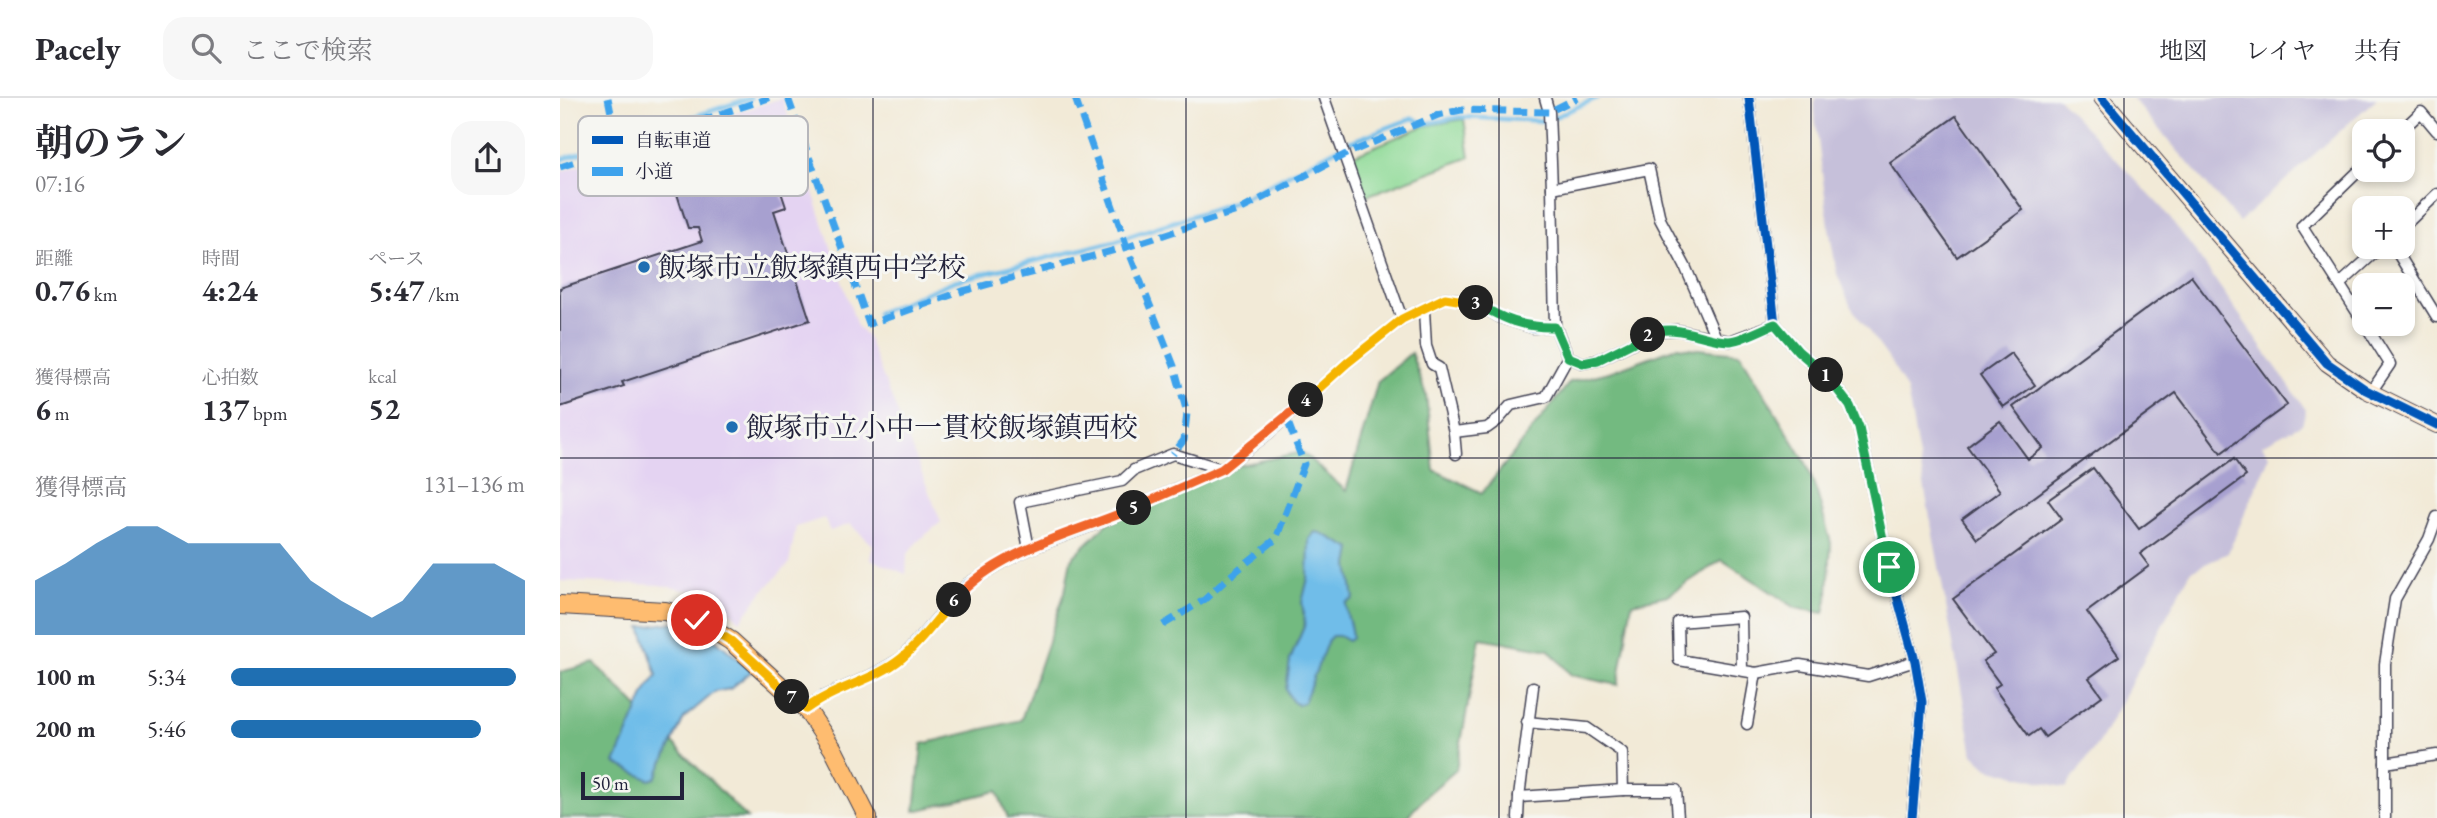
<!DOCTYPE html>
<html lang="ja">
<head>
<meta charset="utf-8">
<style>
  body { margin:0; font-family:"EB Garamond","Noto Serif JP",serif; background:#f7f7f7; color:#2b2b33; height:100vh; display:flex; flex-direction:column; font-size:26px; white-space:nowrap }
  * { box-sizing:border-box; margin:0 }
  p { font-size:23px; color:#7c7c81 }
  .icon { flex:none; width:38px; height:38px; fill:none; stroke:currentColor; stroke-width:2; stroke-linecap:round; stroke-linejoin:round }
  .map { position:relative; flex:1; overflow:hidden }
  .panel { display:flex; flex-direction:column; background:#fff; width:560px }
  .panel>* { flex:none }
  .buttons { position:absolute; left:1792px; top:21px; display:grid; gap:14px }
  .buttons a { display:grid; place-items:center; width:63px; height:63px; border-radius:14px; background:#fff; box-shadow:0 4px 10px #0003; font-size:35px }
  .scale { position:absolute; left:21px; bottom:18px; width:103px; box-sizing:border-box; padding-left:7px; border:4px solid #22223b; border-top:0; font-size:19px; line-height:24px; white-space:nowrap; color:#22223b; -webkit-text-stroke:5px #f6f6f2; paint-order:stroke }
  .pin { position:absolute; display:grid; place-items:center; width:60px; height:60px; color:#fff; margin:-30px; border:4px solid #fff; border-radius:50%; box-shadow:0 2px 7px #0007 }
  .km { position:absolute; width:35px; height:35px; margin:-18px; border-radius:50%; background:#222; color:#fff; font-size:19px; line-height:35px; text-align:center }
  .round { display:grid; place-items:center; flex:none; width:74px; height:74px; border-radius:21px; background:#f7f7f7 }
  .summary { display:flex; align-items:center; justify-content:space-between; height:119px; padding:0 35px }
  h1 { font-size:38px; font-weight:700; line-height:52px }
  .stats { display:grid; grid-template-columns:repeat(3,1fr); gap:10px; height:119px; padding:7px 35px }
  .stats div { display:grid; align-content:center }
  .stats b { font-size:30px; font-weight:700 }
  .stats small { font-size:19px; font-weight:400 }
  .stats p { font-size:19px }
  .chart { height:196px; padding:14px 35px }
  .chart p { display:flex; justify-content:space-between }
  .chart svg { width:100%; height:126px; margin-top:7px; fill:#1f6fb2; opacity:.7 }
  ul { padding:0 35px; list-style:none; font-size:23px }
  li { display:grid; grid-template-columns:112px 84px 1fr; align-items:center; height:52px }
  li i { height:18px; border-radius:9px; background:#1f6fb2 }
  header { display:flex; align-items:center; gap:42px; box-sizing:border-box; height:98px; padding:0 35px; background:#fff; border-bottom:2px solid #e1e1e2 }
  header strong { font-size:33px }
  nav { display:flex; gap:38px; margin-inline-start:auto; font-size:24px }
  .search { width:490px; height:63px; background:#f7f7f7; display:flex; align-items:center; gap:18px; box-sizing:border-box; padding:0 24px; border-radius:21px; color:#7c7c81; font-size:26px }
  main { display:flex; flex:1; min-height:0 }
  .map>svg:first-child { display:block }
</style>
</head>
<body>
<header>
<strong>Pacely</strong>
<div class="search"><svg class="icon" aria-label="search" viewBox="0 0 24 24"><circle cx="10" cy="10" r="6"/><path d="M15 15l6 6"/></svg>ここで検索</div>
<nav><a>地図</a><a>レイヤ</a><a>共有</a></nav>
</header>
<main>
<section class="panel">
<div class="summary"><div><h1>朝のラン</h1><p>07:16</p></div><a class="round"><svg class="icon" aria-label="share" viewBox="0 0 24 24"><path d="M12 15V3M7 8l5-5 5 5M5 13v7h14v-7"/></svg></a></div>
<div class="stats">
<div><p>距離</p><b>0.76<small> km</small></b></div>
<div><p>時間</p><b>4:24</b></div>
<div><p>ペース</p><b>5:47<small> /km</small></b></div>
</div>
<div class="stats">
<div><p>獲得標高</p><b>6<small> m</small></b></div>
<div><p>心拍数</p><b>137<small> bpm</small></b></div>
<div><p>kcal</p><b>52</b></div>
</div>
<div class="chart"><p><span>獲得標高</span>131–136 m</p>
<svg viewBox="0 0 160 44" preserveAspectRatio="none"><path d="M0 44V25L10 19L20 12L30 6L40 6L50 12L60 12L70 12L80 12L90 25L100 32L110 38L120 32L130 19L140 19L150 19L160 25V44z"/></svg>
</div>
<ul>
<li><b>100 m</b>5:34<i style="width:97%"></i></li>
<li><b>200 m</b>5:46<i style="width:85%"></i></li>
</ul>
</section>
<div class="map">
<svg width="1877" height="720" viewBox="0 0 1877 720">
  <rect width="100%" height="100%" fill="#f6f6f2"/>
  <filter id="ink" filterUnits="userSpaceOnUse"><feTurbulence type="fractalNoise" baseFrequency=".0143" numOctaves="2"/><feDisplacementMap in="SourceGraphic" scale="14" xChannelSelector="R" yChannelSelector="G"/><feConvolveMatrix kernelMatrix="1 2 1 2 8 2 1 2 1" color-interpolation-filters="sRGB"/></filter>
  <filter id="wash" filterUnits="userSpaceOnUse"><feTurbulence type="fractalNoise" baseFrequency=".00686" numOctaves="4" result="noise"/><feDisplacementMap in="SourceGraphic" scale="28" xChannelSelector="R" yChannelSelector="G"/><feGaussianBlur stdDeviation="1.57" result="paint"/><feColorMatrix in="noise" values="0 0 0 0 0 0 0 0 0 0 0 0 0 0 0 0 0 1.4 0 .05"/><feComposite in="paint" operator="in"/></filter>
  <g filter="url(#wash)">
    <rect width="100%" height="100%" fill="#f2ead7"/>
    <polygon fill="#e4d3f2" points="222,0 297,228 307,238 381,424 357,444 347,457 346,476 310,461 313,447 290,426 270,433 264,420 236,429 229,466 202,494 180,523 165,508 141,495 99,487 0,483 0,74"/>
    <g fill="#c6c0da">
      <polygon points="1255,0 1498,0 1602,110 1632,149 1746,312 1742,326 1702,347 1710,357 1668,455 1631,473 1540,643 1506,690 1428,670 1413,656 1347,293 1332,265 1291,209 1277,176 1269,130 1255,18"/>
      <polygon points="1572,0 1817,0 1679,124"/>
    </g>
    <polygon fill="#8fda97" stroke="#587e69" stroke-width="2" points="904,21 910,59 806,98 792,60 796,56 864,28"/>
    <g fill="#73ba80" stroke="#4a6e5e" stroke-width="2">
      <polygon points="1117,249 1180,255 1246,365 1257,395 1271,445 1268,496 1264,515 1236,510 1162,462 1108,497 1072,505 1058,587 1011,577 989,552 920,540 896,672 869,695 846,720 448,720 437,693 355,713 362,646 461,622 505,494 511,461 556,417 662,371 742,354 786,393 818,283 851,255 866,297 874,372 922,395 1010,284 1049,274"/>
      <polygon points="34,565 187,720 0,720 0,574"/>
    </g>
    <g fill="#6fbde9" stroke="#487092" stroke-width="2">
      <path d="M755,434L761,435L792,451L789,467L794,501L786,505C785,517 792,528 792,540L788,543L779,538H772L768,542L744,604L738,607L732,603L726,592L730,562L745,526L742,504L748,480L749,441Z"/>
      <polygon points="121,523 150,537 192,573 170,591 155,594 124,620 96,680 90,682 55,665 86,593 97,577 81,529"/>
    </g>
    <g fill="none" stroke-linecap="round" stroke-linejoin="round">
      <g stroke="#6fbde9" stroke-width="4.5">
        <polyline points="0,62 191,0"/>
        <polyline points="317,215 394,183 555,143 677,103 792,43 853,20 864,26 900,19 986,23 1037,0"/>
      </g>
    </g>
    <g id="blocks">
      <g fill="#a7a0d0">
        <polygon points="1396,18 1463,112 1397,159 1330,65"/>
        <polygon points="203,40 226,109 214,113 250,222 62,284 64,288 0,309 0,190 142,143 138,130 128,130 109,71"/>
        <polygon points="1631,178 1727,307 1661,355 1616,295 1417,441 1402,421 1440,393 1407,348 1440,323 1468,361 1483,350 1453,309"/>
        <polygon points="1451,255 1475,287 1443,309 1420,277"/>
        <polygon points="1674,361 1686,378 1580,456 1589,468 1527,514 1559,558 1529,580 1542,598 1485,639 1479,631 1469,638 1434,590 1440,586 1423,563 1434,556 1393,501 1502,421 1488,402 1533,370 1579,431"/>
      </g>
    </g>
  </g>
  <g filter="url(#ink)">
    <use href="#blocks" fill-opacity="0" stroke="#414052" stroke-width="2"/>
    <g fill="none" stroke-linecap="round" stroke-linejoin="round">
      <g stroke="#414052" stroke-width="13">
        <g id="street">
          <polyline points="764,0 842,221"/>
          <polyline points="985,0 989,14 992,90 995,228 1008,259 1023,265 1038,262 1097,233 1117,232 1170,243 1215,226"/>
          <polyline points="1189,0 1215,226 1238,253 1268,279 1290,308 1299,329 1329,469 1355,563 1362,604 1352,720"/>
          <polyline points="1841,33 1861,14 1877,33"/>
          <polyline points="1804,68 1742,128 1804,225"/>
          <polyline points="992,90 1089,71 1100,121 1125,168 1156,240"/>
          <polyline points="1843,129 1877,96"/>
          <polyline points="1834,149 1877,219"/>
          <polyline points="1780,186 1821,149"/>
          <polyline points="864,212 866,248 872,266 879,270 894,334 896,356"/>
          <polyline points="1805,226 1830,266 1811,294"/>
          <polyline points="894,334 927,330 938,322 951,307 986,299 1008,259"/>
          <polyline points="469,451 460,404 562,383 574,372 613,356 662,371"/>
          <polyline points="1182,572 1181,519 1118,524 1119,562 1196,575 1240,567 1308,578 1355,563"/>
          <polyline points="246,611 260,600 310,578 342,560 407,486 447,462 469,451 542,424 662,371 710,334 787,265 842,221 885,200 912,203 939,219 973,230 995,228"/>
          <polyline points="967,624 1027,630 1062,654 1063,692"/>
          <polyline points="1187,626 1196,575"/>
          <polyline points="1825,665 1877,657"/>
          <polyline points="959,699 1063,692 1116,692 1118,720"/>
          <polyline points="958,720 959,699 973,589"/>
          <polyline points="1825,720 1825,566 1835,501 1869,441 1877,419"/>
        </g>
      </g>
      <g stroke="#414052" stroke-width="18">
        <polyline id="secondary" points="1542,0 1767,265 1806,292 1877,327"/>
      </g>
      <g stroke="#414052" stroke-width="20">
        <polyline id="primary" points="0,507 105,513 137,522 171,543 246,611 273,651 308,720"/>
      </g>
      <use href="#street" stroke="#fff" stroke-width="10"/>
      <use href="#secondary" stroke="#ffe4c6" stroke-width="16"/>
      <use href="#primary" stroke="#febc70" stroke-width="18"/>
      <g stroke="#3ea2ec" stroke-width="7" stroke-dasharray="14 7" stroke-linecap="butt">
        <polyline points="48,0 58,50"/>
        <polyline points="228,0 309,226 403,193 567,149 680,112 784,57 878,17 901,12 989,14 1017,0"/>
        <polyline points="515,0 567,149 614,268 627,315 624,342 613,356"/>
        <polyline points="0,69 209,0"/>
        <polyline points="603,527 644,502 669,479 716,441 744,366 726,319"/>
      </g>
      <g stroke="#f6f6f2" stroke-width="13">
        <g id="cycleway">
          <polyline points="1189,0 1215,226 1238,253 1268,279 1290,308 1299,329 1329,469 1355,563 1362,604 1352,720"/>
          <polyline points="1542,0 1767,265 1806,292 1877,327"/>
          <polyline points="246,611 260,600 310,578 342,560 407,486 447,462 469,451 542,424 662,371 710,334 787,265 842,221 885,200 912,203 939,219 973,230 995,228"/>
        </g>
      </g>
      <use href="#cycleway" stroke="#0057b8" stroke-width="9"/>
    </g>
  </g>
  <g fill="none" stroke-linecap="round" stroke-linejoin="round" filter="url(#ink)">
    <g stroke="#fff" stroke-width="14">
      <polyline id="split-1" points="1266,277 1290,308 1299,330 1329,469"/>
    </g>
    <g stroke="#fff" stroke-width="14">
      <path id="split-2" d="M1088,237C1116,223 1142,243 1169,243C1180,243 1204,230 1215,226L1238,253L1266,277"/>
    </g>
    <g stroke="#fff" stroke-width="14">
      <path id="split-3" d="M916,205C943,221 963,230 995,229L1008,259L1023,265L1038,262L1088,237"/>
    </g>
    <g stroke="#fff" stroke-width="14">
      <polyline id="split-4" points="746,302 787,265 842,221 885,200 916,205"/>
    </g>
    <g stroke="#fff" stroke-width="14">
      <polyline id="split-5" points="574,410 662,371 746,302"/>
    </g>
    <g stroke="#fff" stroke-width="14">
      <path id="split-6" d="M394,502C439,451 513,436 574,410"/>
    </g>
    <g stroke="#fff" stroke-width="14">
      <path id="split-7" d="M232,599L246,611C275,589 314,583 342,560C361,544 377,521 394,502"/>
    </g>
    <g stroke="#fff" stroke-width="14">
      <polyline id="split-8" points="137,522 171,543 232,599"/>
    </g>
    <use href="#split-1" stroke="#22a559" stroke-width="9"/>
    <use href="#split-2" stroke="#22a559" stroke-width="9"/>
    <use href="#split-3" stroke="#22a559" stroke-width="9"/>
    <use href="#split-4" stroke="#f5b400" stroke-width="9"/>
    <use href="#split-5" stroke="#f0652b" stroke-width="9"/>
    <use href="#split-6" stroke="#f0652b" stroke-width="9"/>
    <use href="#split-7" stroke="#f5b400" stroke-width="9"/>
    <use href="#split-8" stroke="#f5b400" stroke-width="9"/>
  </g>
  <path fill="none" stroke="#22223b" stroke-width="2" stroke-opacity="0.55" d="M313,0V720M626,0V720M939,0V720M1251,0V720M1564,0V720M0,360H1877"/>
  <g fill="#1f6fb2" stroke="#f6f6f2" stroke-width="2.5">
    <circle cx="84" cy="169" r="7"/>
    <circle cx="172" cy="329" r="7"/>
  </g>
  <g text-anchor="middle" stroke-width="6" stroke-linejoin="round" paint-order="stroke">
    <g font-size="28" fill="#22223b" stroke="#f6f6f2" text-anchor="start">
      <text x="98" y="179">飯塚市立飯塚鎮西中学校</text>
      <text x="186" y="339">飯塚市立小中一貫校飯塚鎮西校</text>
    </g>
  </g>
  <rect x="18" y="18" width="230" height="80" rx="10" fill="#f6f6f2" stroke="#b6b6bb" stroke-width="2"/>
  <rect x="32" y="38" width="31" height="8" fill="#0057b8"/>
  <rect x="32" y="69" width="31" height="9" fill="#3ea2ec"/>
  <g font-size="19" fill="#22223b">
    <text x="75" y="49">自転車道</text>
    <text x="75" y="80">小道</text>
  </g>
</svg>
<div class="buttons">
<a><svg class="icon" aria-label="locate" viewBox="0 0 24 24"><circle cx="12" cy="12" r="6"/><path d="M12 2v4M12 18v4M2 12h4M18 12h4"/></svg></a>
<a>+</a>
<a>−</a>
</div>
<div class="scale">50 m</div>
<div class="pin" style="left:1329px;top:469px;background:#1e9e55"><svg class="icon" aria-label="arrive" viewBox="0 0 24 24"><path d="M6 21V4h12l-3 4 3 4H6"/></svg></div>
<div class="pin" style="left:137px;top:522px;background:#d93025"><svg class="icon" aria-label="check" viewBox="0 0 24 24"><path d="M5 12l5 5 9-10"/></svg></div>
<b class="km" style="left:1266px;top:277px">1</b>
<b class="km" style="left:1088px;top:237px">2</b>
<b class="km" style="left:916px;top:205px">3</b>
<b class="km" style="left:746px;top:302px">4</b>
<b class="km" style="left:574px;top:410px">5</b>
<b class="km" style="left:394px;top:502px">6</b>
<b class="km" style="left:232px;top:599px">7</b>
</div>
</main>
</body>
</html>
